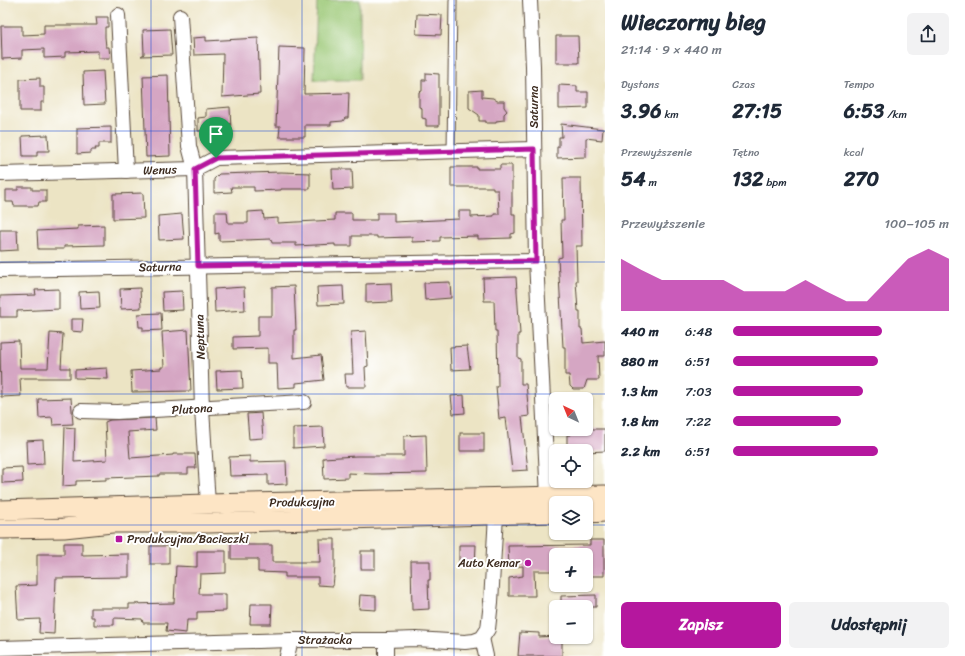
<!DOCTYPE html>
<html lang="pl">
<head>
<meta charset="utf-8">
<style>
  body { margin:0; font-family:Sriracha,sans-serif; background:#f2f2f3; color:#1f2937; height:100vh; display:flex; flex-direction:column; font-size:15px; white-space:nowrap }
  * { box-sizing:border-box; margin:0 }
  p { font-size:13px; color:#747a83 }
  .icon { flex:none; width:22px; height:22px; fill:none; stroke:currentColor; stroke-width:2; stroke-linecap:round; stroke-linejoin:round }
  .map { position:relative; flex:1; overflow:hidden }
  .details { display:flex; flex-direction:column; background:#fff; width:360px }
  .details>* { flex:none }
  .needle { width:26px; rotate:317deg }
  .buttons { position:absolute; left:549px; top:392px; display:grid; gap:8px }
  .buttons a { display:grid; place-items:center; width:44px; height:44px; border-radius:6px; background:#fff; box-shadow:0 1px 3px #0004; font-size:20px }
  .pin { position:absolute; display:grid; place-items:center; width:34px; height:34px; color:#fff; margin:-41px -17px; border-radius:50% 50% 50% 0; rotate:-45deg; box-shadow:0 0 4px #0007 }
  .pin .icon { rotate:45deg }
  .round { display:grid; place-items:center; flex:none; width:42px; height:42px; border-radius:6px; background:#f2f2f3 }
  .headline { display:flex; align-items:center; justify-content:space-between; height:68px; padding:0 16px }
  h1 { font-size:22px; font-weight:700; line-height:30px }
  .stats { display:grid; grid-template-columns:repeat(3,1fr); gap:6px; height:68px; padding:4px 16px }
  .stats div { display:grid; align-content:center }
  .stats b { font-size:20px; font-weight:700 }
  .stats small { font-size:11px; font-weight:400 }
  .stats p { font-size:11px }
  .chart { height:112px; padding:8px 16px }
  .chart p { display:flex; justify-content:space-between }
  .chart svg { width:100%; height:72px; margin-top:4px; fill:#b5179e; opacity:.7 }
  .button { display:flex; gap:8px; margin-top:auto; padding:8px 16px }
  .button a { flex:1; height:46px; border-radius:6px; background:#b5179e; color:#fff; font-size:16px; font-weight:700; line-height:46px; text-align:center }
  .button a+a { background:#f2f2f3; color:#1f2937 }
  ul { padding:0 16px; list-style:none; font-size:13px }
  li { display:grid; grid-template-columns:64px 48px 1fr; align-items:center; height:30px }
  li i { height:10px; border-radius:5px; background:#b5179e }
  main { display:flex; flex:1; min-height:0 }
  .map>svg:first-child { display:block }
</style>
</head>
<body>
<main>
<div class="map">
<svg width="605" height="656" viewBox="0 0 605 656">
  <rect width="100%" height="100%" fill="#fff"/>
  <filter id="ink" filterUnits="userSpaceOnUse"><feTurbulence type="fractalNoise" baseFrequency=".025" numOctaves="2"/><feDisplacementMap in="SourceGraphic" scale="8" xChannelSelector="R" yChannelSelector="G"/><feConvolveMatrix kernelMatrix="1 2 1 2 8 2 1 2 1" color-interpolation-filters="sRGB"/></filter>
  <filter id="wash" filterUnits="userSpaceOnUse"><feTurbulence type="fractalNoise" baseFrequency=".012" numOctaves="4" result="noise"/><feDisplacementMap in="SourceGraphic" scale="16" xChannelSelector="R" yChannelSelector="G"/><feGaussianBlur stdDeviation="0.9" result="paint"/><feColorMatrix in="noise" values="0 0 0 0 0 0 0 0 0 0 0 0 0 0 0 0 0 1.4 0 .05"/><feComposite in="paint" operator="in"/></filter>
  <g filter="url(#wash)">
    <rect width="100%" height="100%" fill="#ece4c4"/>
    <polygon fill="#9bc876" stroke="#6b794a" points="317,0 360,0 360,80 314,80"/>
    <g id="blocks">
      <g fill="#d5a6c3">
        <polygon points="417,14 442,15 441,35 416,34"/>
        <polygon points="96,17 108,17 108,27 105,27 105,37 106,47 109,47 110,58 98,58 98,51 65,52 65,57 44,58 44,49 22,50 22,58 2,59 1,26 22,26 22,35 44,34 44,25 97,25"/>
        <polygon points="170,29 172,55 141,56 144,54 143,30"/>
        <polygon points="556,36 578,36 579,63 556,63"/>
        <polygon points="206,37 206,41 258,38 260,94 222,97 223,54 194,55 193,38"/>
        <polygon points="279,47 305,48 304,94 349,93 348,118 345,118 343,121 331,122 331,125 305,125 305,137 279,137 280,126 276,126"/>
        <polygon points="103,71 105,104 84,105 83,72"/>
        <polygon points="426,73 439,74 439,126 426,126 426,119 422,118 422,108 419,107 419,92 422,91 422,80 426,80"/>
        <polygon points="168,75 170,156 146,157 143,76"/>
        <polygon points="40,78 40,87 44,87 44,102 41,102 41,111 20,111 20,79"/>
        <polygon points="559,85 577,86 577,92 588,92 588,108 559,109"/>
        <polygon points="482,90 482,97 493,98 497,101 504,101 504,107 507,111 504,114 504,120 496,121 496,123 486,123 486,121 479,121 479,115 469,108 469,91"/>
        <polygon points="230,107 231,130 198,131 198,118 206,117 206,109"/>
        <polygon points="561,124 603,129 602,140 586,138 586,157 557,158 557,147 559,147 559,137 562,137"/>
        <polygon points="111,127 111,143 99,143 99,148 95,148 96,150 91,150 91,153 77,154 77,128"/>
        <polygon points="48,135 49,151 37,151 37,156 23,156 22,136"/>
        <polygon points="500,165 512,165 512,214 515,214 515,233 511,234 511,238 478,239 478,236 440,237 440,241 412,242 412,237 377,238 377,236 352,236 352,246 335,246 335,244 296,246 296,243 272,243 271,239 219,241 219,233 215,234 215,212 227,212 228,223 248,223 248,212 263,211 264,219 278,218 278,223 335,220 335,213 352,213 352,220 377,220 377,213 394,213 394,222 459,219 459,211 471,211 471,217 494,216 494,214 499,214 498,190 493,190 493,187 451,187 451,167 477,167 477,169 500,169"/>
        <polygon points="332,169 352,169 353,189 333,190"/>
        <polygon points="281,172 310,173 310,189 281,189 281,190 254,191 254,187 231,187 232,192 214,193 214,179 219,174"/>
        <polygon points="563,178 581,178 582,246 576,246 577,281 576,281 578,311 580,311 580,329 582,329 583,343 605,341 605,356 598,356 599,380 587,380 584,389 573,389 570,386 569,375 565,375 565,347 563,347 558,258 562,257 561,220 564,220"/>
        <polygon points="18,187 32,187 32,190 46,190 46,202 39,202 38,206 14,206 13,202 6,202 6,190 18,190"/>
        <polygon points="143,193 144,218 113,219 113,194"/>
        <polygon points="182,214 184,239 159,240 158,216"/>
        <polygon points="104,225 104,245 64,246 64,249 38,249 37,231 78,229 78,226"/>
        <polygon points="0,230 17,230 18,250 0,251"/>
        <polygon points="516,277 520,334 518,334 518,358 521,359 521,384 526,384 529,416 522,417 528,470 512,471 506,418 499,419 496,386 498,386 497,331 495,331 494,301 484,301 483,278"/>
        <polygon points="450,282 451,298 425,300 424,283"/>
        <polygon points="391,283 392,302 366,303 366,284"/>
        <polygon points="294,286 296,330 294,330 294,358 321,355 324,380 296,383 296,387 278,388 277,363 268,363 268,348 233,349 233,337 258,336 258,316 272,316 272,287"/>
        <polygon points="343,286 344,304 318,305 317,287"/>
        <polygon points="244,287 245,310 215,312 214,289"/>
        <polygon points="140,288 141,308 121,309 120,289"/>
        <polygon points="59,289 59,309 17,311 17,317 0,317 0,296 36,295 35,290"/>
        <polygon points="99,291 100,308 80,309 79,292"/>
        <polygon points="182,291 183,310 163,311 162,292"/>
        <polygon points="161,313 162,330 143,331 143,327 139,327 138,314"/>
        <polygon points="71,319 83,319 82,332 71,331"/>
        <polygon points="188,330 191,391 132,392 131,371 161,369 161,367 164,367 162,332"/>
        <polygon points="366,331 368,366 365,367 366,387 346,387 345,374 353,374 351,332"/>
        <polygon points="50,333 63,334 61,368 70,368 70,378 20,378 21,396 1,397 0,342 19,341 20,368 48,368"/>
        <polygon points="467,346 470,369 451,370 450,347"/>
        <polygon points="107,368 108,379 75,378 75,370"/>
        <polygon points="242,370 243,388 217,389 216,371"/>
        <polygon points="464,395 465,413 453,414 451,396"/>
        <polygon points="71,398 73,424 53,425 52,417 39,418 38,399"/>
        <polygon points="261,413 263,438 249,439 247,414"/>
        <polygon points="155,418 156,430 128,432 130,458 173,455 173,454 195,454 196,468 188,468 188,474 159,474 159,476 106,478 106,480 76,481 76,485 63,486 65,427 75,428 74,462 107,460 105,422 110,420"/>
        <polygon points="323,427 324,446 293,448 293,428"/>
        <polygon points="570,429 605,429 605,451 586,452 577,451 577,448 567,449 567,435 571,435"/>
        <rect x="460" y="433" width="24" height="18"/>
        <polygon points="426,435 427,473 372,474 348,473 348,478 324,479 323,458 356,456 404,456 404,436"/>
        <polygon points="43,440 44,464 27,465 26,441"/>
        <polygon points="250,456 250,462 286,461 287,484 268,485 268,475 230,476 229,457"/>
        <polygon points="22,467 23,482 2,483 2,468"/>
        <polygon points="231,539 247,539 247,545 272,545 272,562 320,562 319,539 335,539 335,567 333,586 318,585 318,577 285,577 285,573 258,572 258,559 231,559"/>
        <polygon points="590,540 604,540 604,576 590,576 590,571 586,571 586,555 556,555 556,571 534,571 535,596 509,596 509,578 523,576 523,566 509,567 508,546 590,545"/>
        <polygon points="64,543 82,543 82,555 129,554 129,577 56,578 54,634 39,633 40,619 18,620 16,586 37,585 37,554 64,554"/>
        <polygon points="459,545 476,545 475,567 459,567"/>
        <rect x="150" y="546" width="19" height="18"/>
        <polygon points="197,551 226,551 226,573 200,574 199,594 226,594 226,611 197,612 197,620 187,620 186,633 166,631 167,623 143,623 142,619 114,618 114,625 94,625 94,617 91,617 91,608 129,608 129,604 174,603 176,566 197,567"/>
        <rect x="361" y="551" width="14" height="18"/>
        <polygon points="411,561 430,561 430,580 428,580 429,609 412,610"/>
        <polygon points="360,595 376,596 376,610 359,609"/>
        <polygon points="596,595 596,607 561,607 561,596"/>
        <polygon points="251,604 272,604 271,624 250,624"/>
        <polygon points="520,632 539,633 539,637 556,636 556,637 562,637 562,656 518,656"/>
      </g>
    </g>
  </g>
  <g filter="url(#ink)">
    <use href="#blocks" fill-opacity="0" stroke="#564637" stroke-width="1"/>
    <g fill="none" stroke-linecap="round" stroke-linejoin="round">
      <g stroke="#564637" stroke-width="9">
        <polyline id="service" points="451,152 453,0"/>
      </g>
      <g stroke="#564637" stroke-width="16">
        <g id="minor">
          <polyline points="530,0 533,66 536,261 548,497"/>
          <polyline points="118,15 126,171"/>
          <polyline points="180,16 189,146 195,169 202,409 208,504"/>
          <polyline points="0,174 195,169 216,158 534,149"/>
          <polyline points="0,270 536,261"/>
          <polyline points="81,411 117,412 304,402"/>
          <polyline points="482,638 486,656"/>
          <polyline points="0,648 291,640 386,640 416,639 465,642 474,641 482,638 488,629 491,602 496,515"/>
          <polyline points="287,656 291,640"/>
          <polyline points="386,656 386,640"/>
        </g>
      </g>
      <g stroke="#564637" stroke-width="21">
        <g id="secondary">
          <polyline points="0,510 208,504 605,495"/>
          <polyline points="586,513 605,512"/>
          <polyline points="0,529 64,528 112,523 209,523 556,513"/>
        </g>
      </g>
      <use href="#service" stroke="#fff" stroke-width="7"/>
      <use href="#minor" stroke="#fff" stroke-width="14"/>
      <use href="#secondary" stroke="#fde5c5" stroke-width="19"/>
    </g>
  </g>
  <g fill="none" stroke-linecap="round" stroke-linejoin="round" filter="url(#ink)">
    <g stroke="#fff" stroke-width="8">
      <polygon id="route" points="534,149 536,261 198,266 195,169 216,158"/>
    </g>
    <use href="#route" stroke="#b5179e" stroke-width="5"/>
  </g>
  <path fill="none" stroke="#1d4ed8" stroke-width="1" stroke-opacity="0.55" d="M151,0V656M302,0V656M454,0V656M0,131H605M0,262H605M0,394H605M0,525H556M586,525H605"/>
  <g fill="#b5179e" stroke="#fff" stroke-width="1.5">
    <rect x="115" y="535" width="8" height="8" rx="2"/>
    <circle cx="528" cy="563" r="4"/>
  </g>
  <g text-anchor="middle" stroke-width="4" stroke-linejoin="round" paint-order="stroke">
    <g font-size="12" fill="#3b2a1e" stroke="#fff">
      <text transform="translate(534 107) rotate(-90)" y="4">Saturna</text>
      <text transform="translate(160 170) rotate(-2)" y="4">Wenus</text>
      <text transform="translate(160 267) rotate(-1)" y="4">Saturna</text>
      <text transform="translate(200 337) rotate(-92)" y="4">Neptuna</text>
      <text transform="translate(192 409) rotate(-3)" y="4">Plutona</text>
      <text transform="translate(302 502) rotate(-1)" y="4">Produkcyjna</text>
      <text x="325" y="644">Strażacka</text>
    </g>
    <g font-size="12" fill="#3b2a1e" stroke="#fff" text-anchor="start">
      <text x="127" y="543">Produkcyjna/Bacieczki</text>
      <text x="520" y="567" text-anchor="end">Auto Kemar</text>
    </g>
  </g>
</svg>
<div class="buttons">
<a><svg class="needle" viewBox="-14 -14 28 28"><path d="M0-13l5 13h-10z" fill="#e53935"/><path d="M0 13l5-13h-10z" fill="#747a83"/></svg></a>
<a><svg class="icon" aria-label="locate" viewBox="0 0 24 24"><circle cx="12" cy="12" r="6"/><path d="M12 2v4M12 18v4M2 12h4M18 12h4"/></svg></a>
<a><svg class="icon" aria-label="layers" viewBox="0 0 24 24"><path d="M12 4l9 5-9 5-9-5zM3 14l9 5 9-5"/></svg></a>
<a>+</a>
<a>−</a>
</div>
<div class="pin" style="left:216px;top:158px;background:#1e9e55"><svg class="icon" aria-label="arrive" viewBox="0 0 24 24"><path d="M6 21V4h12l-3 4 3 4H6"/></svg></div>
</div>
<section class="details">
<div class="headline"><div><h1>Wieczorny bieg</h1><p>21:14 · 9 × 440 m</p></div><a class="round"><svg class="icon" aria-label="share" viewBox="0 0 24 24"><path d="M12 15V3M7 8l5-5 5 5M5 13v7h14v-7"/></svg></a></div>
<div class="stats">
<div><p>Dystans</p><b>3.96<small> km</small></b></div>
<div><p>Czas</p><b>27:15</b></div>
<div><p>Tempo</p><b>6:53<small> /km</small></b></div>
</div>
<div class="stats">
<div><p>Przewyższenie</p><b>54<small> m</small></b></div>
<div><p>Tętno</p><b>132<small> bpm</small></b></div>
<div><p>kcal</p><b>270</b></div>
</div>
<div class="chart"><p><span>Przewyższenie</span>100–105 m</p>
<svg viewBox="0 0 160 44" preserveAspectRatio="none"><path d="M0 44V12L10 19L20 25L30 25L40 25L50 25L60 32L70 32L80 32L90 25L100 32L110 38L120 38L130 25L140 12L150 6L160 12V44z"/></svg>
</div>
<ul>
<li><b>440 m</b>6:48<i style="width:69%"></i></li>
<li><b>880 m</b>6:51<i style="width:67%"></i></li>
<li><b>1.3 km</b>7:03<i style="width:60%"></i></li>
<li><b>1.8 km</b>7:22<i style="width:50%"></i></li>
<li><b>2.2 km</b>6:51<i style="width:67%"></i></li>
</ul>
<div class="button"><a>Zapisz</a><a>Udostępnij</a></div>
</section>
</main>
</body>
</html>
